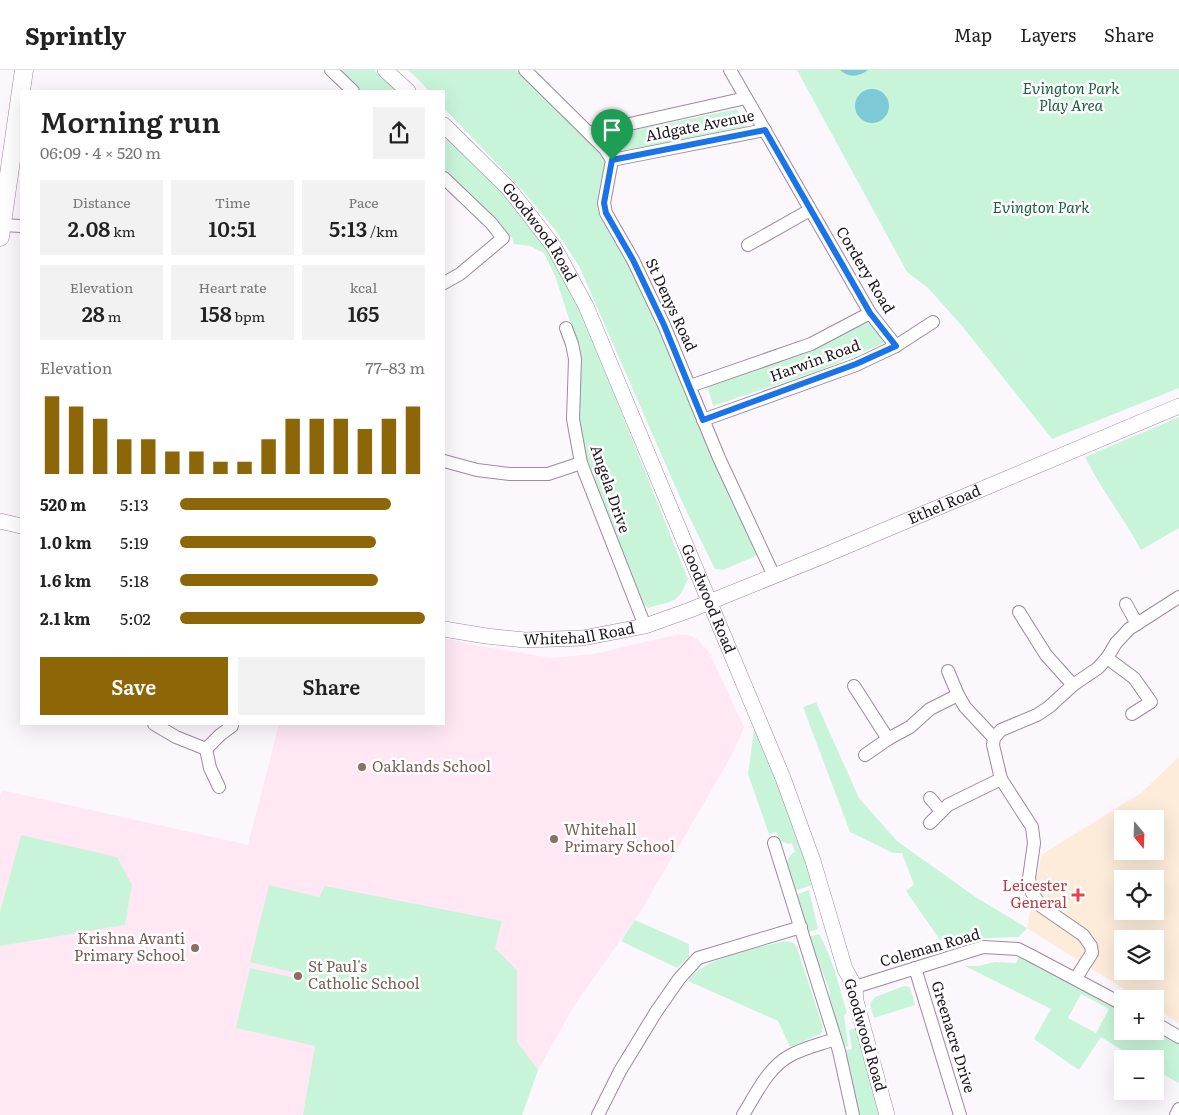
<!DOCTYPE html>
<html lang="en">
<head>
<meta charset="utf-8">
<style>
  body { margin:0; font-family:Literata,serif; background:#f2f2f2; color:#222; height:100vh; display:flex; flex-direction:column; font-size:19px; white-space:nowrap }
  * { box-sizing:border-box; margin:0 }
  p { font-size:16px; color:#767676 }
  .icon { flex:none; width:28px; height:28px; fill:none; stroke:currentColor; stroke-width:2; stroke-linecap:round; stroke-linejoin:round }
  .map { position:relative; flex:1; overflow:hidden }
  .drawer { position:absolute; left:20px; top:20px; width:425px; height:635px; display:flex; flex-direction:column; background:#fff; border-radius:0px; box-shadow:0 5px 20px #0002 }
  .drawer>* { flex:none }
  .needle { width:32px; rotate:161deg }
  .fabs { position:absolute; left:1114px; top:740px; display:grid; gap:10px }
  .fabs a { display:grid; place-items:center; width:50px; height:50px; border-radius:0px; background:#fff; box-shadow:0 5px 20px #0002; font-size:25px }
  .pin { position:absolute; display:grid; place-items:center; width:42px; height:42px; color:#fff; margin:-51px -21px; border-radius:50% 50% 50% 0; rotate:-45deg; box-shadow:0 0 5px #0007 }
  .pin .icon { rotate:45deg }
  .round { display:grid; place-items:center; flex:none; width:52px; height:52px; border-radius:0px; background:#f2f2f2 }
  .headline { display:flex; align-items:center; justify-content:space-between; height:85px; padding:0 20px }
  h1 { font-size:28px; font-weight:600; line-height:38px }
  .stats { display:grid; grid-template-columns:repeat(3,1fr); gap:8px; height:85px; padding:5px 20px }
  .stats div { display:grid; align-content:center; border-radius:0px; background:#f2f2f2; text-align:center }
  .stats b { font-size:21px; font-weight:600 }
  .stats small { font-size:14px; font-weight:400 }
  .stats p { font-size:14px }
  .chart { height:140px; padding:10px 20px }
  .chart p { display:flex; justify-content:space-between }
  .chart svg { width:100%; height:90px; margin-top:5px; stroke:#8c6607; stroke-width:6 }
  .cta { display:flex; gap:10px; margin-top:auto; padding:10px 20px }
  .cta a { flex:1; height:58px; border-radius:0px; background:#8c6607; color:#fff; font-size:20px; font-weight:600; line-height:58px; text-align:center }
  .cta a+a { background:#f2f2f2; color:#222 }
  ul { padding:0 20px; list-style:none; font-size:16px }
  li { display:grid; grid-template-columns:80px 60px 1fr; align-items:center; height:38px }
  li i { height:12px; border-radius:6px; background:#8c6607 }
  header { display:flex; align-items:center; gap:30px; box-sizing:border-box; height:70px; padding:0 25px; background:#fff; border-bottom:1px solid #e0e0e0 }
  header strong { font-size:24px }
  nav { display:flex; gap:28px; margin-inline-start:auto; font-size:18px }
  .map>svg:first-child { display:block }
</style>
</head>
<body>
<header>
<strong>Sprintly</strong>
<nav><a>Map</a><a>Layers</a><a>Share</a></nav>
</header>
<div class="map">
<svg width="1179" height="1045" viewBox="0 0 1179 1045">
  <rect width="100%" height="100%" fill="#fcf7fc"/>
  <polygon fill="#ffe8f4" points="679,564 689,565 697,569 709,582 744,657 732,685 639,844 574,936 538,1000 522,1045 0,1045 0,726 2,720 248,775 279,654 444,654 444,568 476,575 551,588 594,584"/>
  <path fill="#fdecda" fill-rule="evenodd" d="M1179,687V953L1155,938V929H1140L1027,858L1041,785L1141,723ZM1122,749H1155V781H1122ZM1122,809H1155V841H1122ZM1122,869H1155V901H1122Z"/>
  <g fill="#c8f5da" fill-rule="evenodd">
    <polygon points="338,0 374,0 397,21 360,21"/>
    <path d="M407,0H515L556,38L602,83C614,102 595,124 599,144L627,190L656,248L758,485L723,500L715,499L683,434L579,196L556,161L523,121L444,38V21H429L415,6Z"/>
    <polygon points="797,0 1179,0 1179,318 1052,369 962,256 928,218 907,202"/>
    <polygon points="737,39 747,58 625,81 610,65"/>
    <path d="M444,65C473,93 503,121 528,153C551,183 568,216 584,249L688,509C677,535 674,530 648,538L638,529L587,392L580,363L577,336L578,276L555,206L544,183L530,176L514,174L512,168L444,102Z"/>
    <polygon points="873,251 889,271 823,299 713,336 707,315"/>
    <path d="M1179,347V458L1141,480C1124,448 1101,420 1085,387Z"/>
    <polygon points="816,632 859,728 897,771 977,828 1027,858 1019,867 940,870 906,821 914,815 902,783 893,783 850,762 803,637"/>
    <path d="M757,659L796,758L812,815L794,821C791,809 780,789 795,782L792,773L788,774L780,771L776,762L769,764L748,704L754,660Z"/>
    <polygon points="21,765 117,787 132,815 125,855 0,876 0,842"/>
    <polygon points="269,815 319,827 325,816 502,851 495,878 517,900 517,972 538,1000 522,1045 303,1045 315,976 236,958 250,898 300,909 301,904 250,892"/>
    <polygon points="809,820 818,859 807,863 795,825"/>
    <polygon points="635,850 689,874 689,887 677,898 621,871"/>
    <path d="M819,864C833,888 839,916 847,943L844,945L848,976L842,978L832,944L829,919L821,898L815,888L808,867Z"/>
    <path d="M784,871L794,873L797,878L823,957L821,964L818,965L790,977L778,951L688,911C702,888 758,878 784,871Z"/>
    <path d="M1020,883L1122,934V961H1155V953L1179,967V1013L1155,1000V989H1136L1101,967L1079,1000L1034,969L1051,939L965,896H978L995,892L1016,893ZM1081,924L1109,939L1096,963L1068,948Z"/>
    <polygon points="904,916 910,917 915,935 874,948 870,934 875,927"/>
    <polygon points="857,958 880,1045 857,1045 843,981 852,979 849,960"/>
  </g>
  <g fill="#7dc9d8">
    <path d="M840,0H868C858,7 849,8 840,0Z"/>
    <circle cx="872" cy="36" r="17"/>
  </g>
  <g fill="none" stroke-linecap="round" stroke-linejoin="round">
    <g stroke="#9f88a0" stroke-width="14">
      <g id="minor">
        <polyline points="331,0 353,21"/>
        <polyline points="525,0 605,79 612,90 604,133 606,143 633,190 664,255 719,388 774,506"/>
        <polyline points="730,0 870,243 896,276"/>
        <polyline points="589,63 746,28"/>
        <polyline points="612,90 765,60"/>
        <polyline points="444,108 491,153 503,168 460,204 444,213"/>
        <polyline points="2,155 21,156"/>
        <polyline points="748,175 810,140"/>
        <polyline points="566,258 572,274 575,289 573,349 581,393 645,556"/>
        <polyline points="690,316 811,274 870,243"/>
        <polyline points="703,350 856,295 896,276 933,252"/>
        <polyline points="444,391 477,400 510,404 548,404 581,393"/>
        <polyline points="1126,534 1137,554"/>
        <polyline points="1019,542 1046,585 1073,615"/>
        <polyline points="1107,588 1134,608 1151,632 1132,644"/>
        <polyline points="948,601 958,625"/>
        <polyline points="854,616 888,669"/>
        <polyline points="154,654 176,667 206,679"/>
        <polyline points="865,685 888,669 910,657 930,639 958,625 965,637 994,668"/>
        <polyline points="219,717 210,698 206,679 220,665 232,656"/>
        <polyline points="930,728 941,741"/>
        <polyline points="930,753 948,735 1001,709"/>
        <polyline points="774,773 839,981 853,1045"/>
        <polyline points="915,898 960,1045"/>
        <polyline points="1076,908 1092,883 1091,876 1083,865 1041,836 1032,823 1029,808 1034,773 1032,757 1001,709 993,675 994,668 1001,660 1037,645 1049,637 1073,615 1098,598 1107,588 1116,573 1129,559 1179,527"/>
        <polyline points="855,917 983,877 1018,879 1030,885 1122,934"/>
        <polyline points="1155,953 1179,967"/>
        <polyline points="598,1045 620,1001 656,942 679,909 698,888 801,857"/>
        <path d="M743,1045C756,1024 768,997 791,985C804,978 821,974 835,969"/>
        <polyline points="1176,1045 1179,1039"/>
      </g>
    </g>
    <g stroke="#9f88a0" stroke-width="16">
      <g id="tertiary">
        <polyline points="385,0 408,21"/>
        <path id="s1" d="M444,55L509,119L531,147L554,177L586,236L783,708L813,791L845,899L855,917L856,931L887,1045"/>
        <polyline points="0,451 21,456"/>
        <path id="s2" d="M444,559L486,566L525,570L583,568L645,556L690,540L823,486L1179,336"/>
      </g>
    </g>
    <g stroke="#9f88a0" stroke-width="19">
      <polyline id="secondary" points="0,167 24,0"/>
    </g>
    <use href="#minor" stroke="#fff" stroke-width="12"/>
    <use href="#tertiary" stroke="#fff" stroke-width="15"/>
    <use href="#secondary" stroke="#fff" stroke-width="18"/>
  </g>
  <g fill="none" stroke-linecap="round" stroke-linejoin="round">
    <g stroke="#fff" stroke-width="10">
      <polygon id="route" points="765,60 870,243 896,276 856,294 703,350 664,255 633,190 606,143 604,133 612,90"/>
    </g>
    <use href="#route" stroke="#1a73e8" stroke-width="6"/>
  </g>
  <g fill="#8d6e63" stroke="#fff" stroke-width="2">
    <circle cx="362" cy="697" r="5"/>
    <circle cx="554" cy="769" r="5"/>
    <circle cx="195" cy="878" r="5"/>
    <circle cx="298" cy="906" r="5"/>
  </g>
  <path fill="#e0444e" stroke="#fff" stroke-width="2" d="M1075.5 817.5h5v5h5v5h-5v5h-5v-5h-5v-5h5z"/>
  <g text-anchor="middle" stroke-width="5" stroke-linejoin="round" paint-order="stroke">
    <g font-size="15" font-style="italic" fill="#1b5e3e" stroke="#fff">
      <text x="1071" y="24">Evington Park<tspan x="1071" dy="17">Play Area</tspan></text>
      <text x="1041" y="143">Evington Park</text>
    </g>
    <g font-size="15" fill="#1f161f" stroke="#fff">
      <text transform="translate(700 56) rotate(-11)" y="5">Aldgate Avenue</text>
      <text dy="5" stroke="none"><textPath href="#s1" startOffset="144">Goodwood Road</textPath></text>
      <text transform="translate(865 200) rotate(59)" y="5">Cordery Road</text>
      <text transform="translate(671 235) rotate(65)" y="5">St Denys Road</text>
      <text transform="translate(815 291) rotate(-20)" y="5">Harwin Road</text>
      <text transform="translate(610 419) rotate(71)" y="5">Angela Drive</text>
      <text dy="5" stroke="none"><textPath href="#s2" startOffset="526">Ethel Road</textPath></text>
      <text dy="5" stroke="none"><textPath href="#s1" startOffset="549">Goodwood Road</textPath></text>
      <text dy="5" stroke="none"><textPath href="#s2" startOffset="136">Whitehall Road</textPath></text>
      <text transform="translate(930 878) rotate(-16)" y="5">Coleman Road</text>
      <text transform="translate(865 965) rotate(74)" y="5">Goodwood Road</text>
      <text transform="translate(953 967) rotate(73)" y="5">Greenacre Drive</text>
    </g>
    <g font-size="15" fill="#785e54" stroke="#fff" text-anchor="start">
      <text x="372" y="702">Oaklands School</text>
      <text x="564" y="765">Whitehall<tspan x="564" dy="17">Primary School</tspan></text>
      <text x="185" y="874" text-anchor="end">Krishna Avanti<tspan x="185" dy="17">Primary School</tspan></text>
      <text x="308" y="902">St Paul's<tspan x="308" dy="17">Catholic School</tspan></text>
    </g>
    <g font-size="15" fill="#be3a42" stroke="#fff" text-anchor="end">
      <text x="1067" y="821">Leicester<tspan x="1067" dy="17">General</tspan></text>
    </g>
  </g>
</svg>
<div class="fabs">
<a><svg class="needle" viewBox="-14 -14 28 28"><path d="M0-13l5 13h-10z" fill="#e53935"/><path d="M0 13l5-13h-10z" fill="#767676"/></svg></a>
<a><svg class="icon" aria-label="locate" viewBox="0 0 24 24"><circle cx="12" cy="12" r="6"/><path d="M12 2v4M12 18v4M2 12h4M18 12h4"/></svg></a>
<a><svg class="icon" aria-label="layers" viewBox="0 0 24 24"><path d="M12 4l9 5-9 5-9-5zM3 14l9 5 9-5"/></svg></a>
<a>+</a>
<a>−</a>
</div>
<div class="pin" style="left:612px;top:90px;background:#1e9e55"><svg class="icon" aria-label="arrive" viewBox="0 0 24 24"><path d="M6 21V4h12l-3 4 3 4H6"/></svg></div>
<section class="drawer">
<div class="headline"><div><h1>Morning run</h1><p>06:09 · 4 × 520 m</p></div><a class="round"><svg class="icon" aria-label="share" viewBox="0 0 24 24"><path d="M12 15V3M7 8l5-5 5 5M5 13v7h14v-7"/></svg></a></div>
<div class="stats">
<div><p>Distance</p><b>2.08<small> km</small></b></div>
<div><p>Time</p><b>10:51</b></div>
<div><p>Pace</p><b>5:13<small> /km</small></b></div>
</div>
<div class="stats">
<div><p>Elevation</p><b>28<small> m</small></b></div>
<div><p>Heart rate</p><b>158<small> bpm</small></b></div>
<div><p>kcal</p><b>165</b></div>
</div>
<div class="chart"><p><span>Elevation</span>77–83 m</p>
<svg viewBox="0 0 160 44" preserveAspectRatio="none"><path d="M5 44V6M15 44V11M25 44V17M35 44V27M45 44V27M55 44V33M65 44V33M75 44V38M85 44V38M95 44V27M105 44V17M115 44V17M125 44V17M135 44V22M145 44V17M155 44V11"/></svg>
</div>
<ul>
<li><b>520 m</b>5:13<i style="width:86%"></i></li>
<li><b>1.0 km</b>5:19<i style="width:80%"></i></li>
<li><b>1.6 km</b>5:18<i style="width:81%"></i></li>
<li><b>2.1 km</b>5:02<i style="width:100%"></i></li>
</ul>
<div class="cta"><a>Save</a><a>Share</a></div>
</section>
</div>
</body>
</html>
